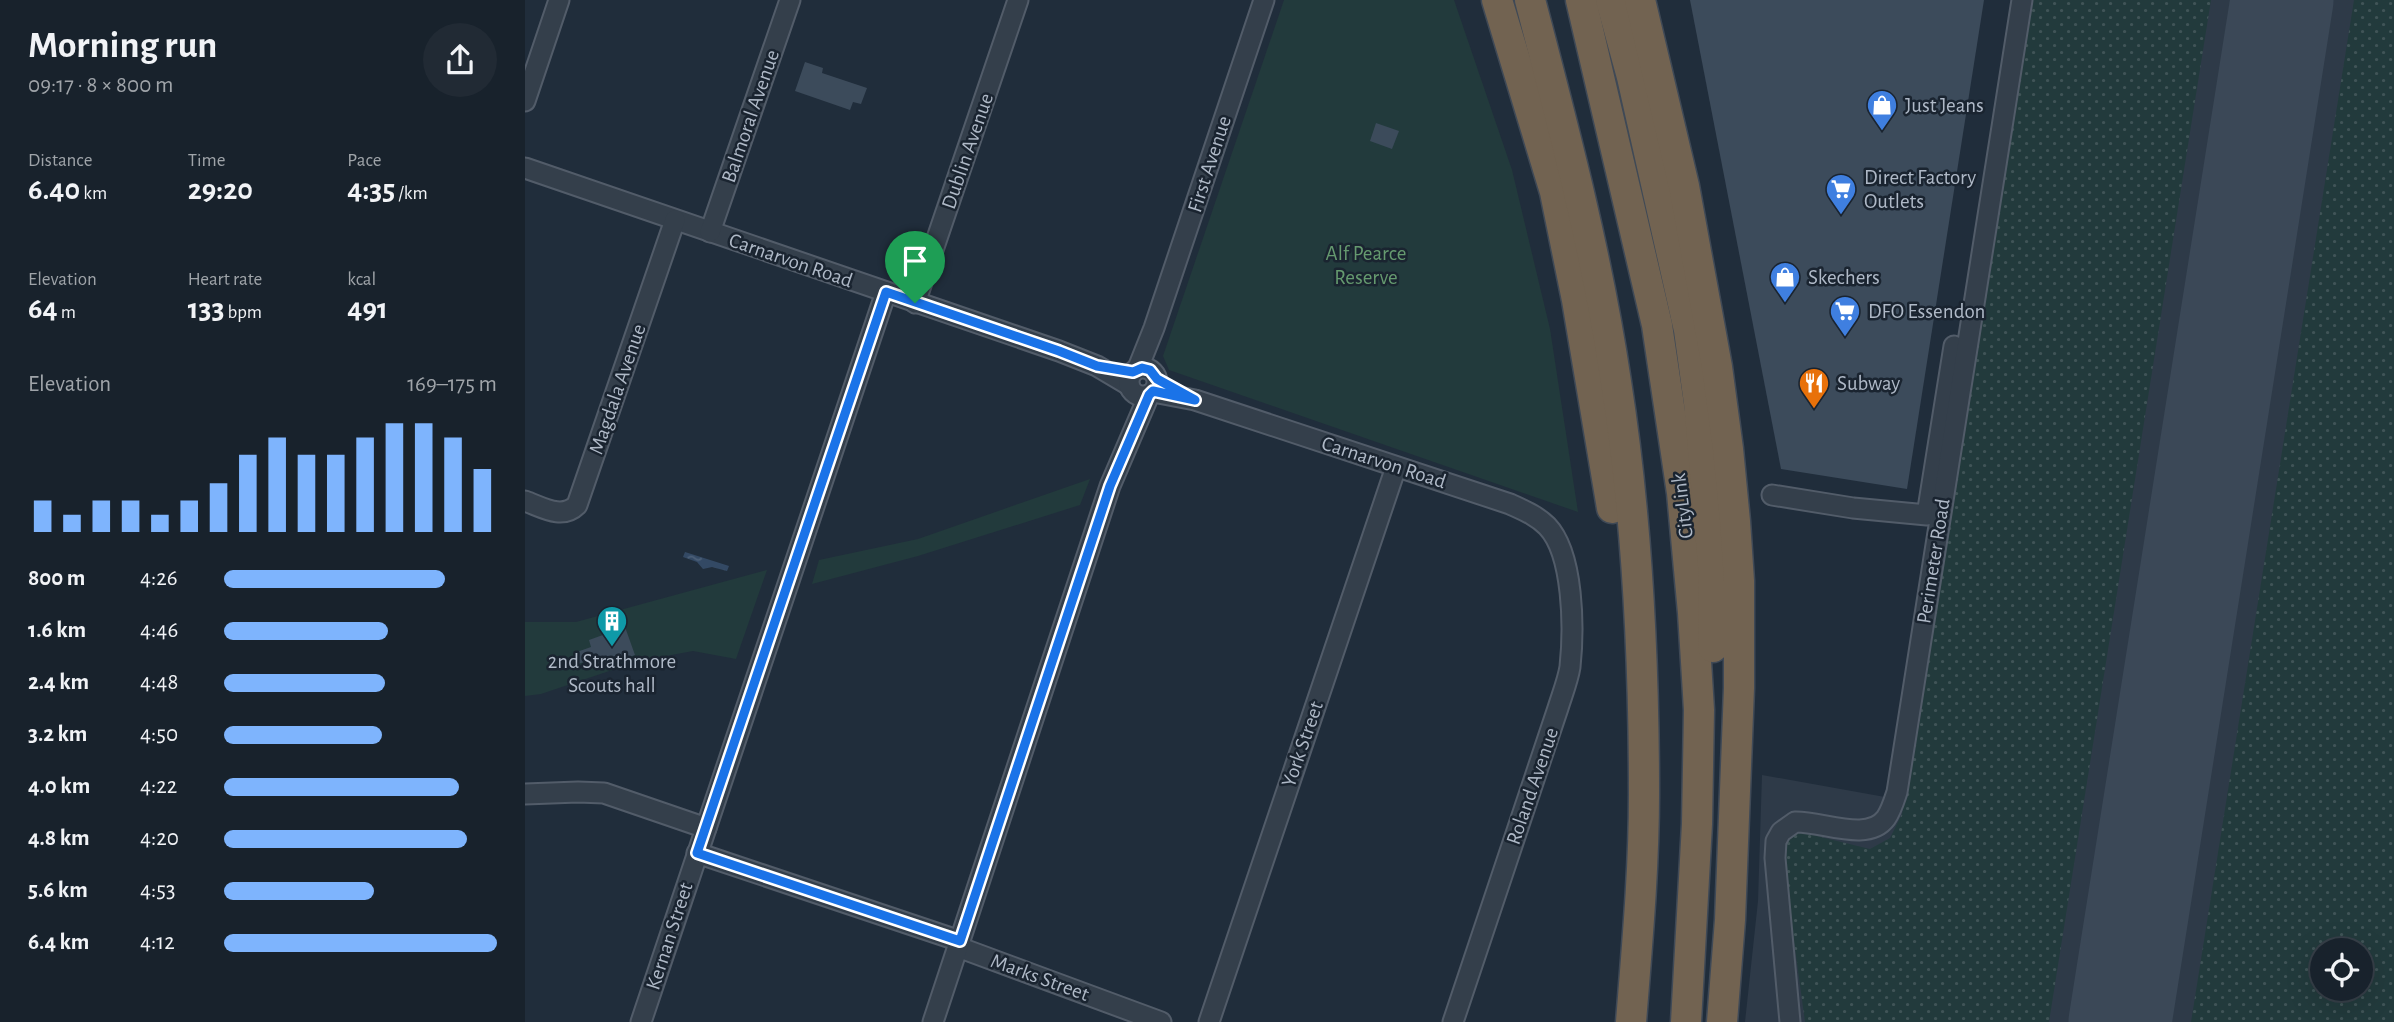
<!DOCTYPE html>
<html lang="en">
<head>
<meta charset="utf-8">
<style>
  body { margin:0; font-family:"Alegreya Sans",sans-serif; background:#212a34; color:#f1f3f6; height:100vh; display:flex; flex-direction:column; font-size:26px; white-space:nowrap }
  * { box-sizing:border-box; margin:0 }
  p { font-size:23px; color:#9fa4a9 }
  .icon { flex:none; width:38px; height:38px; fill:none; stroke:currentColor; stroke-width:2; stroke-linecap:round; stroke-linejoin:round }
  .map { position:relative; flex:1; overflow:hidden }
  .drawer { display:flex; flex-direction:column; background:#18222c; width:525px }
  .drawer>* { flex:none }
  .buttons { position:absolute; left:1785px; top:938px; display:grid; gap:14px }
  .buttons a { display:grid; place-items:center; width:63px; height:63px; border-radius:50%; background:#18222c; box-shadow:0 7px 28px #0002,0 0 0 2px #363f48; font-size:35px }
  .pin { position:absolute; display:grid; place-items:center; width:60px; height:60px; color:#fff; margin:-72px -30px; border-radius:50% 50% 50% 0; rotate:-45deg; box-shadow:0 0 7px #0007 }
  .pin .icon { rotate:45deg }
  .round { display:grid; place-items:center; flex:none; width:74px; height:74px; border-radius:37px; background:#212a34 }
  .head { display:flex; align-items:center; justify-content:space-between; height:119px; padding:0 28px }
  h1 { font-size:38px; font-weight:700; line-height:52px }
  .figures { display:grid; grid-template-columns:repeat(3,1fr); gap:10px; height:119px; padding:7px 28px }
  .figures div { display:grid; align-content:center }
  .figures b { font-size:30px; font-weight:700 }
  .figures small { font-size:19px; font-weight:400 }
  .figures p { font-size:19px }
  .chart { height:196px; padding:14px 28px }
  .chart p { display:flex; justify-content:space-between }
  .chart svg { width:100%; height:126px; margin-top:7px; stroke:#7eb4fd; stroke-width:6 }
  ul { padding:0 28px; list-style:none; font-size:23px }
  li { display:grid; grid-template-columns:112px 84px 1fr; align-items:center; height:52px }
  li i { height:18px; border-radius:9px; background:#7eb4fd }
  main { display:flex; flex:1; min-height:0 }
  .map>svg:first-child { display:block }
</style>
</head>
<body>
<main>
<section class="drawer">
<div class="head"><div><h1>Morning run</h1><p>09:17 · 8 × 800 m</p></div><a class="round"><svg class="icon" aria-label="share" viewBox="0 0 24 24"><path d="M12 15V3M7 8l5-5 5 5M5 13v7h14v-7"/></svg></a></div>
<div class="figures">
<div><p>Distance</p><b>6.40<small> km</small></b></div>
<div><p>Time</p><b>29:20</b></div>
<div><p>Pace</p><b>4:35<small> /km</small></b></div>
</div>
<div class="figures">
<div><p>Elevation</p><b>64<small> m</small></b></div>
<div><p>Heart rate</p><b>133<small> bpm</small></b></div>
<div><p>kcal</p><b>491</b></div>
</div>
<div class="chart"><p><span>Elevation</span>169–175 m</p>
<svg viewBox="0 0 160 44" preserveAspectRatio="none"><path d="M5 44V33M15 44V38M25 44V33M35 44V33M45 44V38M55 44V33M65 44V27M75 44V17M85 44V11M95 44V17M105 44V17M115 44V11M125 44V6M135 44V6M145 44V11M155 44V22"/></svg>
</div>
<ul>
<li><b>800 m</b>4:26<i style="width:81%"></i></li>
<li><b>1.6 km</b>4:46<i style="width:60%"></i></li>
<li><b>2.4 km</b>4:48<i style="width:59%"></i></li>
<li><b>3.2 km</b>4:50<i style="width:58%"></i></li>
<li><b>4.0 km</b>4:22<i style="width:86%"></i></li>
<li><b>4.8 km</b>4:20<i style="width:89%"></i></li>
<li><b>5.6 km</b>4:53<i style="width:55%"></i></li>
<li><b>6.4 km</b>4:12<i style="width:100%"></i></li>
</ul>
</section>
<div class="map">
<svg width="1869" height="1022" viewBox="0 0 1869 1022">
  <defs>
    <pattern id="grass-dots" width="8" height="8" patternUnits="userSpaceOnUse" patternTransform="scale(1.75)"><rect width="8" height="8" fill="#223a3c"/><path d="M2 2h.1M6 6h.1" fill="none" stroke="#405457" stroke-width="1.8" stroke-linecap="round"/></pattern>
    <pattern id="water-ripples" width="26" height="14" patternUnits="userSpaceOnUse" patternTransform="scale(1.75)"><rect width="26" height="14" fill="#334964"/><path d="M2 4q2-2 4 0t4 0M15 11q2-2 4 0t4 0" fill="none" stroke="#4e6179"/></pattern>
  </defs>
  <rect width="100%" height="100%" fill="#202d3b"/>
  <path fill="#2e3a48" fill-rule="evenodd" d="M1494,0H1869V1022H1220L1233,901L1237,775L1360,797L1411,518ZM1797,950H1836V989H1797Z"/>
  <g fill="url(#grass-dots)" fill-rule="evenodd">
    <polygon points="1507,0 1686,0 1524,1022 1280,1022 1258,860 1262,838 1275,832 1345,849 1365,838 1377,814"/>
    <path d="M1829,0H1869V1022H1666ZM1836,950V989H1797V950Z"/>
  </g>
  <g fill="#223a3c">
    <polygon points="759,0 929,0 987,170 1025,329 1053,512 644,370 638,356"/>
    <polygon points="565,479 555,505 393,556 287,584 294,560 393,539"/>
    <polygon points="242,570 211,659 168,651 114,661 16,694 0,696 0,622 51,622"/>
  </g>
  <polygon fill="url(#water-ripples)" points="160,552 204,566 202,571 187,567 178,569 172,562 158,557"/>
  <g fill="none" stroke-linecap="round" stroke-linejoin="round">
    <polyline stroke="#3b4857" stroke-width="103" points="1595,1022 1757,0"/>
  </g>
  <g fill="#3c4b5b">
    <polygon points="1165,0 1459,0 1382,489 1256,469"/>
    <polygon points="280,62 298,68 297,73 342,88 336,104 328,102 325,110 270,91"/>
    <polygon points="851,123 874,131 867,149 845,141"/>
    <polygon points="100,627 110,655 74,668 70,658 53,664 49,653 66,647 64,640"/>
  </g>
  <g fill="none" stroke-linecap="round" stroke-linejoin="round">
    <g stroke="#525c69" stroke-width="23">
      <g id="minor">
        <polyline points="0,101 34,0"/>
        <polyline points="0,168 534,351 572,366 604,385"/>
        <polyline points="185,232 265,0"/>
        <polyline points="390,303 493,0"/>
        <circle cx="618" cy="382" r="14"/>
        <polyline points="613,368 629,328 739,0"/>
        <path d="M628,392L670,400L985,504C998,510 1011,515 1022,526C1049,554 1049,629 1045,667C1043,680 1037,695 1033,708L928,1022"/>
        <polyline points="1247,495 1328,508 1402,515 1429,346"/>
        <path d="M0,501C17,507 37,520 52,505L150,220"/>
        <polyline points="0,794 53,792 79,793 181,828"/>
        <polyline points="172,853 435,941"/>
        <polyline points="433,947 636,1022"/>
        <polyline points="116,1022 361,292"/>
        <polyline points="408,1022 585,486 624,395"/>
        <polyline points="684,1022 871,467"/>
        <path d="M1265,1022L1250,858L1251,841L1256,832L1270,822C1297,821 1343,843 1361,818C1366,811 1369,801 1372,792L1497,0"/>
      </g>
    </g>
    <g stroke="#3f4956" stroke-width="33">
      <g id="highway">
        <polyline points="972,0 1030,192 1052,300 1087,508"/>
        <path d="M1005,0C1038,126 1072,253 1091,382C1112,516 1119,660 1119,794C1119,870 1112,946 1106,1022"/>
        <polyline points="1056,0 1132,325 1157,493 1168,613 1174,710 1172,824 1161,1022"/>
        <polyline points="1086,0 1107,77 1164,330 1174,403 1189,577 1188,647"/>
        <polyline points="1115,0 1159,186 1192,367 1203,449 1210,521 1214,581 1214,688 1205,920 1197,1022"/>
      </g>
    </g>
    <use href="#minor" stroke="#343f4b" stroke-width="19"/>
    <use href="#highway" stroke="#726351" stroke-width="30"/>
  </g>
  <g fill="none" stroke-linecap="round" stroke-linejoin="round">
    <g stroke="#fff" stroke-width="14">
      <polygon id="route" points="361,292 534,351 572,366 608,372 617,368 625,370 632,379 670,400 628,391 624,395 585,486 435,941 172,853"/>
    </g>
    <use href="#route" stroke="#1a73e8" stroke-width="9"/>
  </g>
  <defs>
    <g id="shop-pin" transform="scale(1.575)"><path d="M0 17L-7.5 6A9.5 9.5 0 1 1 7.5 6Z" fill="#3f7fe0" stroke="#1a2430"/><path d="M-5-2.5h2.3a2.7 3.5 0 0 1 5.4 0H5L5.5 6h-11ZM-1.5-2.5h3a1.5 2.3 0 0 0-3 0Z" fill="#fff"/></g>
    <g id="supermarket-pin" transform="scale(1.575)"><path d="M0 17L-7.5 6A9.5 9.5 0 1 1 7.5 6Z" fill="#3f7fe0" stroke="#1a2430"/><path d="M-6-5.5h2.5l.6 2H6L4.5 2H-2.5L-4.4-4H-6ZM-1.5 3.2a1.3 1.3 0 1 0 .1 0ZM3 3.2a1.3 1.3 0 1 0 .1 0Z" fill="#fff"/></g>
    <g id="restaurant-pin" transform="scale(1.575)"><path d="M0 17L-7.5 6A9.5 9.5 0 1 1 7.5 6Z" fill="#e8710a" stroke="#1a2430"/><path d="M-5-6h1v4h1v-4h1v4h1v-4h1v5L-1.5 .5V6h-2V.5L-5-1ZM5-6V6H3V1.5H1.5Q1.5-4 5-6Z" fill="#fff"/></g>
    <g id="building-pin" transform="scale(1.575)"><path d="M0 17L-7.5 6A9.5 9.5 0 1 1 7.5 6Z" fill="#0f9aa8" stroke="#1a2430"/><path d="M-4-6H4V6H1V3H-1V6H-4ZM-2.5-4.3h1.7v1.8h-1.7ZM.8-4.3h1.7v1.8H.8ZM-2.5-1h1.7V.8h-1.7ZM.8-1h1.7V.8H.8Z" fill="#fff"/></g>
  </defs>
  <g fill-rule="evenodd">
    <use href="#shop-pin" x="1357" y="105"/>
    <use href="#supermarket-pin" x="1316" y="189"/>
    <use href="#shop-pin" x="1260" y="277"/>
    <use href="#supermarket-pin" x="1320" y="311"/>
    <use href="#restaurant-pin" x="1289" y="383"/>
    <use href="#building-pin" x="87" y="621"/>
  </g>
  <g text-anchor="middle" stroke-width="5" stroke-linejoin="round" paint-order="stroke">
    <g font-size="21" fill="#afb9c7" stroke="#1a2430" text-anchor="start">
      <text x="1380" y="112">Just Jeans</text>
      <text x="1339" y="184">Direct Factory<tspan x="1339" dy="24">Outlets</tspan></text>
      <text x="1283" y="284">Skechers</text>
      <text x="1343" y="318">DFO Essendon</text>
      <text x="1312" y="390">Subway</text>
      <text x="87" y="668" text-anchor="middle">2nd Strathmore<tspan x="87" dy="24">Scouts hall</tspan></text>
    </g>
    <g font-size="21" fill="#afb9c7" stroke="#1a2430">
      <text transform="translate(225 116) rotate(-71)" y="7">Balmoral Avenue</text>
      <text transform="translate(442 151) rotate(-71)" y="7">Dublin Avenue</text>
      <text transform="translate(684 164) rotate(-72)" y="7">First Avenue</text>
      <text transform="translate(266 260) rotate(19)" y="7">Carnarvon Road</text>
      <text transform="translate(92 389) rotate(-71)" y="7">Magdala Avenue</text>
      <text transform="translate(859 462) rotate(18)" y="7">Carnarvon Road</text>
      <text transform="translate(1157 506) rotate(-97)" y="7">CityLink</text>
      <text transform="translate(1408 561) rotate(-81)" y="7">Perimeter Road</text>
      <text transform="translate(777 744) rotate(-71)" y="7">York Street</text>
      <text transform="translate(1007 786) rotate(-71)" y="7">Roland Avenue</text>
      <text transform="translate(144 936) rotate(-72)" y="7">Kernan Street</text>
      <text transform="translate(515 977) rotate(20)" y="7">Marks Street</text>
    </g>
    <g font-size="21" fill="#659a6f" stroke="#1a2430">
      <text x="841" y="260">Alf Pearce<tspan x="841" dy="24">Reserve</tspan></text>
    </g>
  </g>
</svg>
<div class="buttons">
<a><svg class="icon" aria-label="locate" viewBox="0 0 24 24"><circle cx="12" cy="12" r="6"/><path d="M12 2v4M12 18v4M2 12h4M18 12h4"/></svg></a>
</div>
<div class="pin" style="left:390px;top:303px;background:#1e9e55"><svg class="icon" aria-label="arrive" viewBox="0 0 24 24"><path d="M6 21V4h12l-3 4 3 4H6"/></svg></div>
</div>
</main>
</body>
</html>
